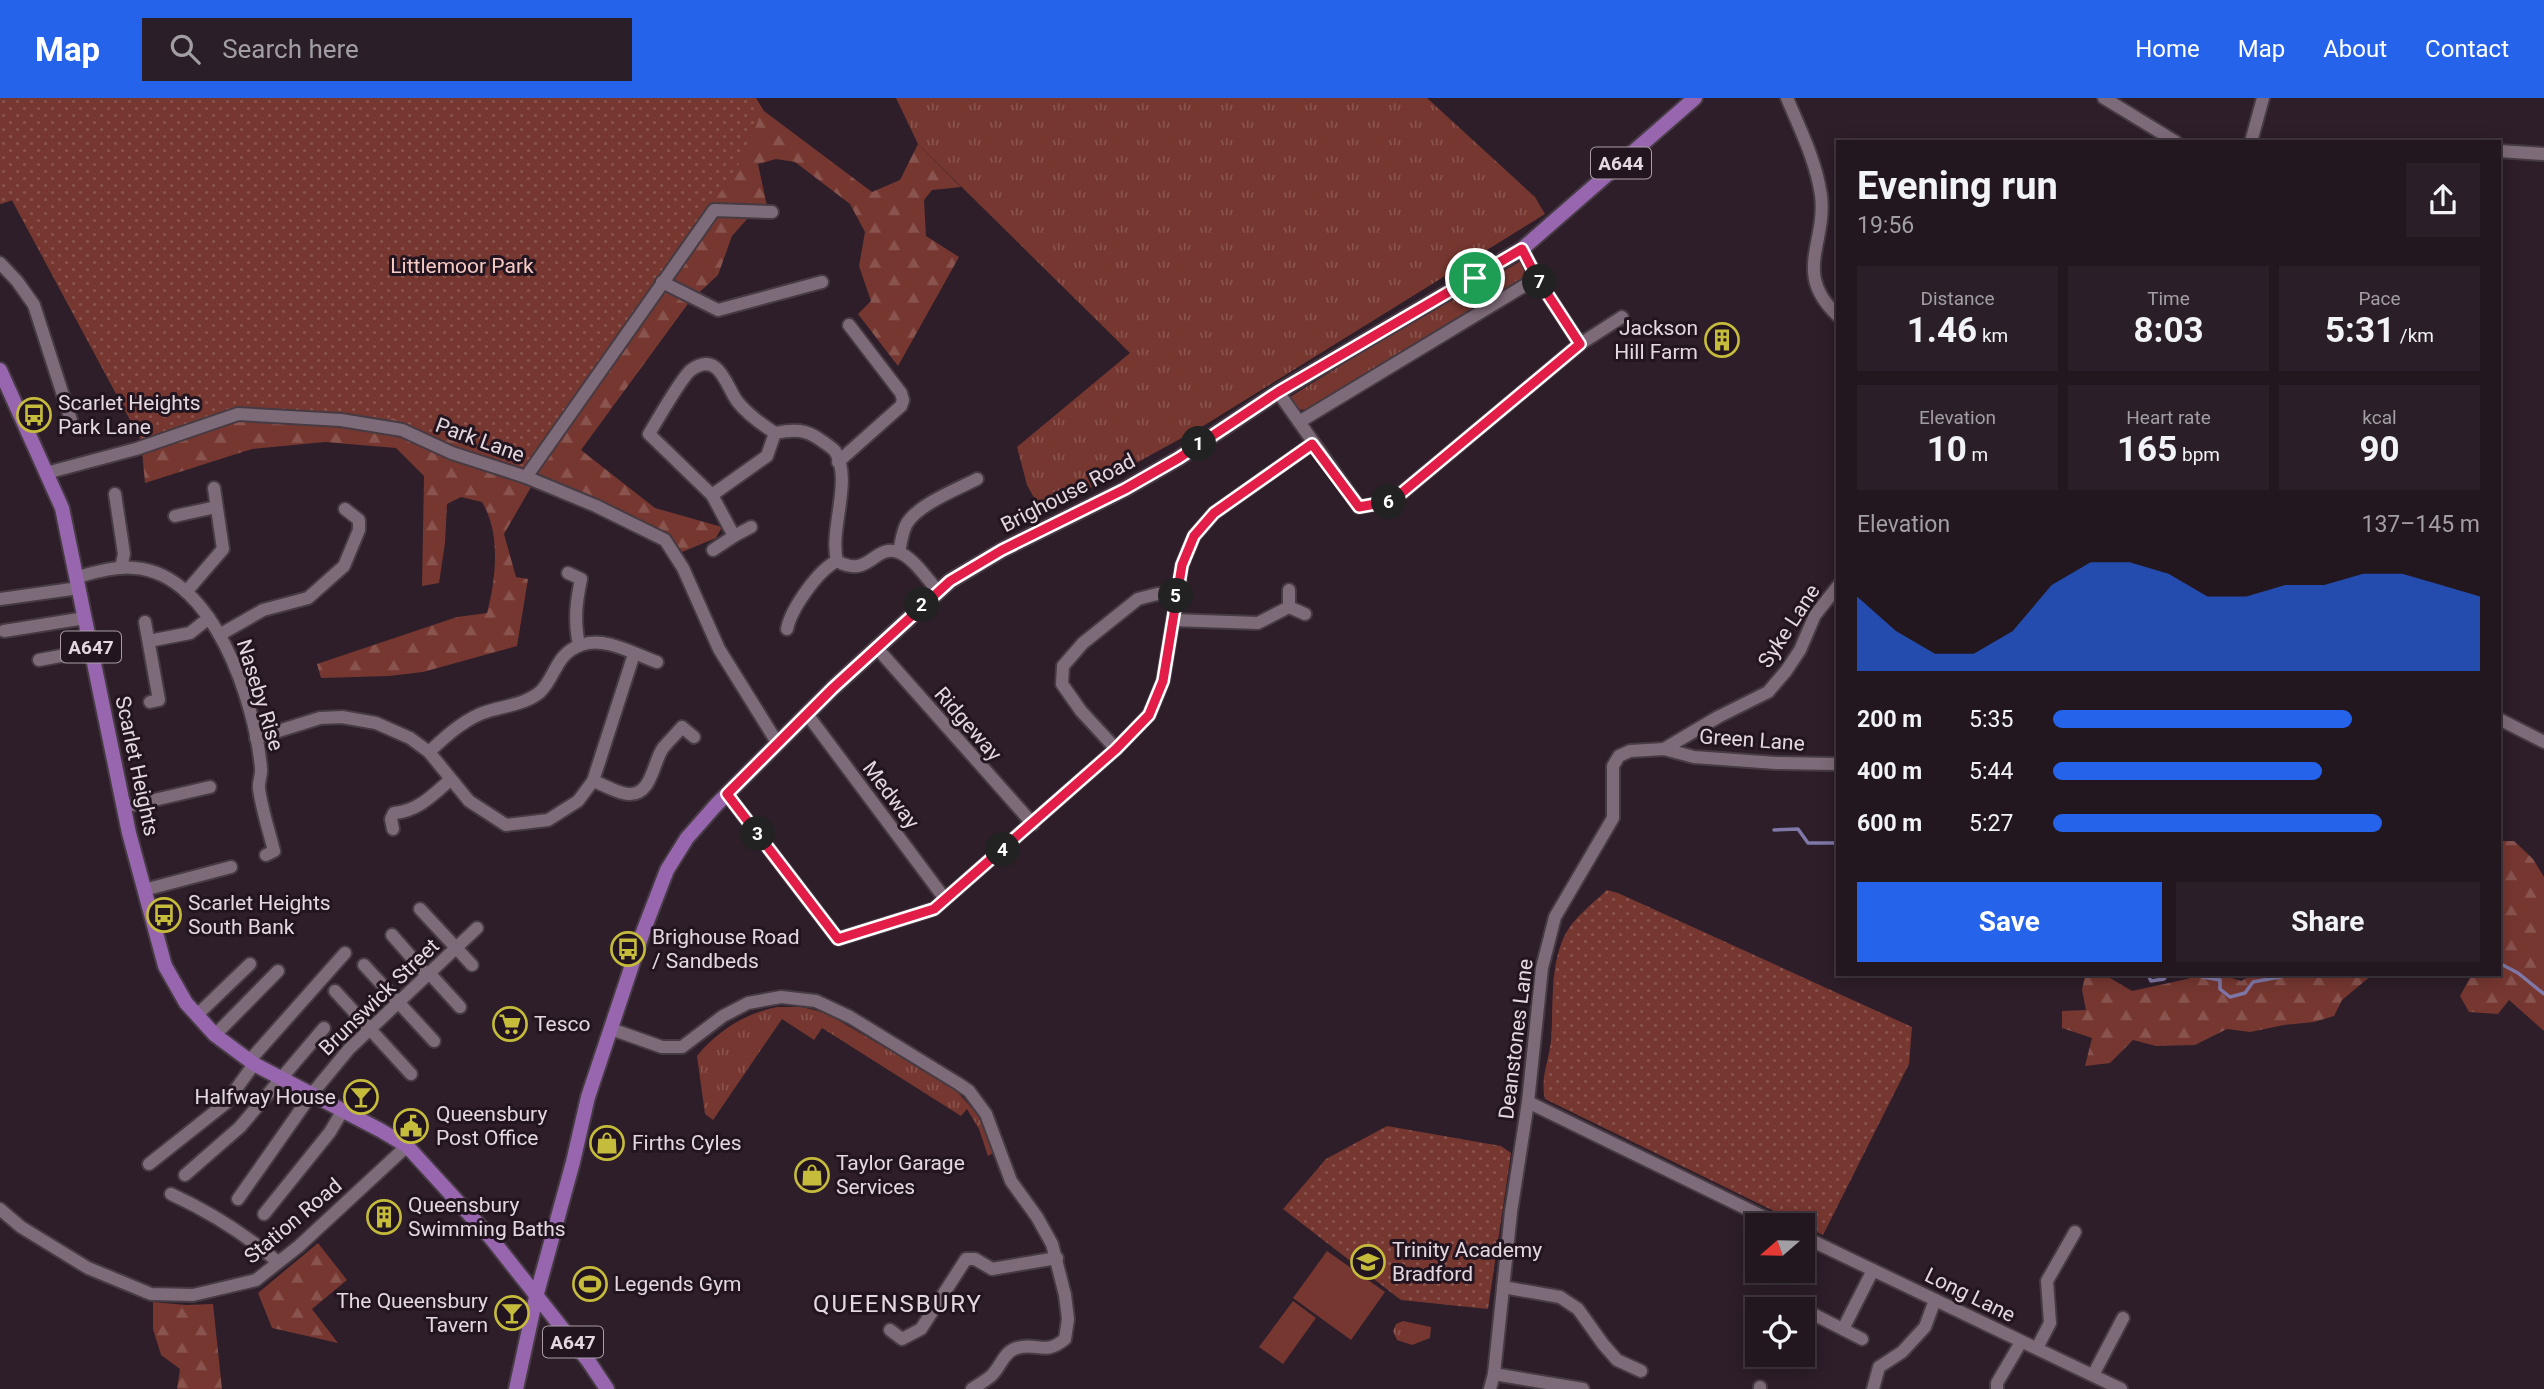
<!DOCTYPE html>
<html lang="en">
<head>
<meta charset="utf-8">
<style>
  body { margin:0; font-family:Roboto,sans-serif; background:#2a1f28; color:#f1f3f6; height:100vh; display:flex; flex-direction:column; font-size:26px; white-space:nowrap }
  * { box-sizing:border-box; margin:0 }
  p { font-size:23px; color:#a29fa4 }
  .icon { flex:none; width:38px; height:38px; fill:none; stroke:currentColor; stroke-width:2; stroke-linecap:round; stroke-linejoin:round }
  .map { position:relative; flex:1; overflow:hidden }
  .side { position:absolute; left:1836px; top:42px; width:665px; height:836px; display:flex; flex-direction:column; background:#22161f; border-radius:0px; box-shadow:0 4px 18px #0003,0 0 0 2px #3f353d }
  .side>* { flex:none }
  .needle { width:46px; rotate:250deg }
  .fabs { position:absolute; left:1745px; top:1115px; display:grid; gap:14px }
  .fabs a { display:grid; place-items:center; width:70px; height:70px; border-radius:0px; background:#22161f; box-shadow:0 4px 18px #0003,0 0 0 2px #3f353d; font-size:35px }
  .pin { position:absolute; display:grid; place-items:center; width:60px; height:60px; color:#fff; margin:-30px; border:4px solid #fff; border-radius:50%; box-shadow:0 2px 7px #0007 }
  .km { position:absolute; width:35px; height:35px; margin:-18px; border-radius:50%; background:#222; color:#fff; font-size:19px; line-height:35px; text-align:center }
  .round { display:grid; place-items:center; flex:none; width:74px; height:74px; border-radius:0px; background:#2a1f28 }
  .overview { display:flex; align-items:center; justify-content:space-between; height:119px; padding:0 21px }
  h1 { font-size:38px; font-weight:700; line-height:52px }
  .figures { display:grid; grid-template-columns:repeat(3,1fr); gap:10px; height:119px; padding:7px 21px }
  .figures div { display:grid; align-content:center; border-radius:0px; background:#2a1f28; text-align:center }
  .figures b { font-size:35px; font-weight:700 }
  .figures small { font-size:19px; font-weight:400 }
  .figures p { font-size:19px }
  .chart { height:196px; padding:14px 21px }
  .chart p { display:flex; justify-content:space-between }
  .chart svg { width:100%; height:126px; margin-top:7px; fill:#2563eb; opacity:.7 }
  .cta { display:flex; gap:14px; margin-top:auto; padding:14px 21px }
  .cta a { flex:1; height:80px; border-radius:0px; background:#2563eb; color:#fff; font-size:28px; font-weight:700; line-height:80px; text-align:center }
  .cta a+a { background:#2a1f28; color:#f1f3f6 }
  ul { padding:0 21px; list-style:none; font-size:23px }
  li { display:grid; grid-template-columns:112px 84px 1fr; align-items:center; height:52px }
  li i { height:18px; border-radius:9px; background:#2563eb }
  header { display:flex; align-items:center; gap:42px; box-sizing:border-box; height:98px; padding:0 35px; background:#2563eb; color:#fff }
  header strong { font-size:33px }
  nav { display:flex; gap:38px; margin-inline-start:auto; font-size:24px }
  .search { width:490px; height:63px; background:#2a1f28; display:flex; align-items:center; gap:18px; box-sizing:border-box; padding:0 24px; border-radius:0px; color:#a29fa4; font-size:26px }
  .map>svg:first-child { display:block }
</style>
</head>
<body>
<header>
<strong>Map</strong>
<div class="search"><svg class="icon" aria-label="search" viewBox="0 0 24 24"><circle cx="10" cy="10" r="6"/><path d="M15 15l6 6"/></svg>Search here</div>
<nav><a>Home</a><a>Map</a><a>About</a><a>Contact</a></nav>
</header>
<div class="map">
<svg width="2544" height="1291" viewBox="0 0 2544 1291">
  <defs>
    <pattern id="grass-tufts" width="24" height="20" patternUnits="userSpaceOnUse" patternTransform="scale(1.75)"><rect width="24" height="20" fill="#763730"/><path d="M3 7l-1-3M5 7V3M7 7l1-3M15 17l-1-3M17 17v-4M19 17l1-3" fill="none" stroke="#89534e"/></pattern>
    <pattern id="forest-firs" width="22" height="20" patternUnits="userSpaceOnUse" patternTransform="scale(1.75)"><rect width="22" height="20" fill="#763730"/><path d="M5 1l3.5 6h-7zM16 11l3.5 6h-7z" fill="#89534e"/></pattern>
    <pattern id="park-dots" width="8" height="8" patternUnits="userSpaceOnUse" patternTransform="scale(1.75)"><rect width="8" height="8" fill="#763730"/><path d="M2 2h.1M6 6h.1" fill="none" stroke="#89534e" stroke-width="1.8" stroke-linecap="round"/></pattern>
  </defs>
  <rect width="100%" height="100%" fill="#2d1e29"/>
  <g fill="url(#grass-tufts)">
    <polygon points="896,0 1427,0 1535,99 1545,116 1200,330 1043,416 1027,387 1017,349 1130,255 918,46"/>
    <polygon points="1521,163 1526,169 1522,180 1310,311 1298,312 1291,305 1290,299 1369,250"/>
    <path d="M777,909H802L826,915L954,990L978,1017L993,1055L988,1058L979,1031L967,1011L961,1018L822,930L814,942L782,921L713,1022L705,1016L697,958C717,933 746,915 777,909Z"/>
    <polygon points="1403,1223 1431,1229 1430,1240 1412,1247 1397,1242 1393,1233 1396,1226"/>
  </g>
  <g fill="url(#forest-firs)">
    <path d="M0,0H756L764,13L872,94L900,82L918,46L961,89L932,92L924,102L926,138L959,159L898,268L858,216L871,203L859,168L865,134L850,106L795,64L776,61L758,66L767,108L747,121L732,138L718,177L690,203L581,352L655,410L722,429L716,440L682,454L676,445L648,429L538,377L504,436L516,479L528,481L517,548L423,574L389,578L321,580L317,566L457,519L487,515C496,481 501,435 482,404L461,399L447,406L445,445L439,485L422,488L424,378L396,350L325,344L252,351L145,385L141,342L12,102L1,106L0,105Z"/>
    <polygon points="2499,743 2514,743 2533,761 2544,779 2544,933 2509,902 2498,916 2469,914 2460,898 2471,878 2468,877 2499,877"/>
    <path d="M2085,877H2105L2132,893L2187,881C2204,873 2224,877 2241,883L2252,877H2372L2342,902L2334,918L2314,924L2284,927L2250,934L2227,931L2195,947L2156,948L2133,942L2110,965L2085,968L2092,940L2062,930V913L2086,912L2082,892Z"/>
    <polygon points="318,1145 347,1182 312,1211 338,1245 272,1230 258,1195"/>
    <polygon points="153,1204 186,1207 213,1206 222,1291 177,1291 180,1271 161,1257 153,1231"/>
  </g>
  <g fill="url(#park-dots)">
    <polygon points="0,0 750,0 758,23 735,74 525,369 392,320 235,310 141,342 12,102 1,106 0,105"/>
    <path d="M1607,792L1618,795L1912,929L1909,966L1823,1137L1545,1001C1540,979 1549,963 1551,942C1554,907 1549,867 1566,835C1575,819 1593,805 1607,792Z"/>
    <polygon points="1387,1028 1501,1048 1511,1055 1488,1211 1401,1202 1283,1111 1326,1061"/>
  </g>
  <g fill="#763730">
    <polygon points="1327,1153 1385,1194 1351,1242 1293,1200"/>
    <polygon points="1293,1203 1316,1220 1283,1266 1259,1249"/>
  </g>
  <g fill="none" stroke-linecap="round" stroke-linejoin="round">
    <g stroke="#7f78a8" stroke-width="3.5">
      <polyline points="1774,732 1798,731 1808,745 1838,745"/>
      <polyline points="2499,865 2518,875 2544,896"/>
      <polyline points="2148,877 2151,883 2164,881 2167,877"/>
      <polyline points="2192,877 2220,882 2220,891 2230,899 2245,895 2253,884 2290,877"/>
    </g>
    <g stroke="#463a43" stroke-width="16">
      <g id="minor">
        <path d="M1787,0C1800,31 1816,63 1821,97C1827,146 1792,175 1838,218"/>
        <polyline points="2104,0 2176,44"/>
        <polyline points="2251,44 2263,0"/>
        <polyline points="2499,53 2544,56"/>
        <polyline points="1522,151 1537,180 1580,246"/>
        <polyline points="0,165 17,183 34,207 71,322"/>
        <polyline points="662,184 718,212 822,184"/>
        <polyline points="1278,294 1359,409 1392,403 1580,246 1622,219"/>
        <polyline points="1299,324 1537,180"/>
        <path d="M775,335C761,326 747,316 737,303C726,288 719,252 691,272C683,278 656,324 649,336L712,397L767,358L775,335C794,331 806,331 822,343C825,345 832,350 835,353C853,382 829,431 837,463C869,481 874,446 898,454C913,459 928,482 938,493"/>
        <polyline points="838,364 901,308 903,302 901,295 849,227"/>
        <polyline points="46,375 136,351 238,316 341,322 402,332 452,355 526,379 596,408 665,442 683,470 719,551 778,646"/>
        <polyline points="526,379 714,112 772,114"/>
        <polyline points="115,396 124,456 121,470"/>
        <polyline points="712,397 734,438 713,452"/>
        <polyline points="175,418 216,409"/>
        <polyline points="734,438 751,429"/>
        <path d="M899,454C901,445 902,435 906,427C916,407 958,391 977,381"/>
        <path d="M568,475L581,481C576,505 574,523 579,547"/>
        <path d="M77,479C96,474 116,468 135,470C214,476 255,605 261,670C262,677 258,684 259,691C262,712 269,733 274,753L266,757"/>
        <polyline points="1289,492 1289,509"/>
        <polyline points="186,494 223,451 214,390"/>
        <polyline points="0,501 79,490"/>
        <polyline points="1173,522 1258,525 1289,509 1305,516"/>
        <polyline points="145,524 159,602 150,604"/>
        <path d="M787,531C791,511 818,472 837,463"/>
        <polyline points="4,533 85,520"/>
        <polyline points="221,536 263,512 308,500 344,468 359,432 359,422 345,411"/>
        <polyline points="149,543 190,535 209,520"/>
        <polyline points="876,549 1033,726"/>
        <polyline points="39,562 92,552"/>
        <polyline points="807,616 945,801"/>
        <polyline points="2499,621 2544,644"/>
        <polyline points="256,640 320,620 342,619 376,625 410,640 429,654 469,703 506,727 548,722 578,703 593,683 634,556"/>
        <polyline points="1116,651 1081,613 1062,586 1063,568 1083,545 1138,501 1157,496 1176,497"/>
        <polyline points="1664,651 1718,619 1768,594 1786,573 1800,552 1815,517 1838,488"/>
        <path d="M429,654C445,639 460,625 480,616C500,608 523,608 540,594C556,579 555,556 581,547C605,538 634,556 657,564"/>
        <path d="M593,683C603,686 618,696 629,696C652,697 653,664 663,650C669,643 676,636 682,629L694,639"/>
        <polyline points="727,696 838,841 934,811 1116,651 1149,617 1163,583 1182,467 1194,438 1214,415 1312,346"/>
        <polyline points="124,709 210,689"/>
        <path d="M393,731L391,721L394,715C418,713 433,697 450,682"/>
        <polyline points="144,792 231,769"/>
        <polyline points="420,811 472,867"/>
        <polyline points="392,837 428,878"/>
        <polyline points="364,867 434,943"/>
        <polyline points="430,876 460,909"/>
        <polyline points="335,893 411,976"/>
        <polyline points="197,917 250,866"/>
        <path d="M611,931L662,949H682L723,918L748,905L781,899L816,903L850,919L959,986L969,993L986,1016L1011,1083L1037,1119L1052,1146L1065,1197L1068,1221L1065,1241C1045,1258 1037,1244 1017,1250C1003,1254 1001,1269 991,1278C985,1283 978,1287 972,1291"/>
        <polyline points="215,937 278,873"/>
        <polyline points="250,962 345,855"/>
        <polyline points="1528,1004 1780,1127"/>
        <polyline points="149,1066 226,1005 254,966"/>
        <polyline points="185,1077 240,1029 324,930"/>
        <path d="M171,1096C210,1114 245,1136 278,1164"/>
        <polyline points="238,1101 311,997 349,951 477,830"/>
        <polyline points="0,1111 21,1129 88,1170 151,1196 193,1197 256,1182 299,1148 407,1048"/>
        <polyline points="264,1116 330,1034 343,1012"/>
        <polyline points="1802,1138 2121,1291"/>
        <polyline points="1503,1189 1560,1199 1578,1211 1603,1246 1617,1262 1641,1273"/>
        <polyline points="1815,1217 1862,1241"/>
        <polyline points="1843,1231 1873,1172"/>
        <polyline points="890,1232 902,1241 921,1231 966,1161 975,1161 992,1171 1057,1160"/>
        <polyline points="2037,1250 2050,1225 2047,1183 2075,1134"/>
        <polyline points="1494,1276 1583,1291"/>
        <polyline points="2093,1277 2123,1220"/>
        <polyline points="1490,1291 1494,1276 1511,1114 1528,1004 1542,870 1555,819 1613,720 1613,668 1619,658 1630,653 1664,651 1694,659 1776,665 1838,666"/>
        <polyline points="1760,1291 1760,1289"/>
        <polyline points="1873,1291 1879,1269 1902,1254 1925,1229 1935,1202"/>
        <polyline points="1997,1291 1997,1285 2021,1244"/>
      </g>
    </g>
    <g stroke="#463a43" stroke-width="18">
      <g id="major">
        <polyline points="0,272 62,410 129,735 165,868 186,905 215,937 254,966 380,1032 407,1048 490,1139 589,1264 607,1291"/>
        <polyline points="516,1291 536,1199 573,1064 588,999 643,834 667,772 687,740 716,707 833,590 950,483 1002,452 1125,391 1179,360 1278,294 1522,151 1695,0"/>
      </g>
    </g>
    <use href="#minor" stroke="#7e6b79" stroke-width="12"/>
    <use href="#major" stroke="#9766af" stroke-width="14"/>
  </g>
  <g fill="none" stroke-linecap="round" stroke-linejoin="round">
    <g stroke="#fff" stroke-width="14">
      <polygon id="route" points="1522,151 1537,180 1580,246 1392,403 1359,409 1312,346 1214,415 1194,438 1182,467 1163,583 1149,617 1116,651 934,811 838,841 727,696 833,590 950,483 1002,452 1125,391 1179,360 1278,294"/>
    </g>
    <use href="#route" stroke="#e11d48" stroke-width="9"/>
  </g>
  <defs>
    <g id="building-ring" transform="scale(1.75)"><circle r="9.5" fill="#231520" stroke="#c6bc3c" stroke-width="1.5"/><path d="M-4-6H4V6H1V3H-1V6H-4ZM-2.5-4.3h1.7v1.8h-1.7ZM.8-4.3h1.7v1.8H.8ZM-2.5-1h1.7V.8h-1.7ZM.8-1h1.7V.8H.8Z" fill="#c6bc3c"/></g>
    <g id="bus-ring" transform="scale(1.75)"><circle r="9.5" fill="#231520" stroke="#c6bc3c" stroke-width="1.5"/><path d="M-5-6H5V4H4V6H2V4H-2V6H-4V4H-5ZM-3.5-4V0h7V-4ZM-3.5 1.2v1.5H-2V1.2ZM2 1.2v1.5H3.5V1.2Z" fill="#c6bc3c"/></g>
    <g id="supermarket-ring" transform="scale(1.75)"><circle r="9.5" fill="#231520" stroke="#c6bc3c" stroke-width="1.5"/><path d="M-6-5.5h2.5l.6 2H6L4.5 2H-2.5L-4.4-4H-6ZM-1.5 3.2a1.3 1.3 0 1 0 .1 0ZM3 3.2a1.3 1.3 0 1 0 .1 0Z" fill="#c6bc3c"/></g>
    <g id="bar-ring" transform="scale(1.75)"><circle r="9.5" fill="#231520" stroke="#c6bc3c" stroke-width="1.5"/><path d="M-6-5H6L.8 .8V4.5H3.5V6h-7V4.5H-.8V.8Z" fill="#c6bc3c"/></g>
    <g id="civic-ring" transform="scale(1.75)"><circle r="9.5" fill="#231520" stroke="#c6bc3c" stroke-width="1.5"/><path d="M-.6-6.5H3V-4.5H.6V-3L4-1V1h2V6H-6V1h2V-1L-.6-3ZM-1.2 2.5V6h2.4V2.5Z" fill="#c6bc3c"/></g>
    <g id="shop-ring" transform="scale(1.75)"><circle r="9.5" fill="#231520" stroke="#c6bc3c" stroke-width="1.5"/><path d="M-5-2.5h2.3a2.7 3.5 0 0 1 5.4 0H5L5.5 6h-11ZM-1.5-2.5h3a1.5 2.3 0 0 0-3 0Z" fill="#c6bc3c"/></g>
    <g id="school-ring" transform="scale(1.75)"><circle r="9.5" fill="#231520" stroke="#c6bc3c" stroke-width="1.5"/><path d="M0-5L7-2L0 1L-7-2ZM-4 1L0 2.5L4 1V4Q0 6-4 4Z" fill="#c6bc3c"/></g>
    <g id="stadium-ring" transform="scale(1.75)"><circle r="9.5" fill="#231520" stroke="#c6bc3c" stroke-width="1.5"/><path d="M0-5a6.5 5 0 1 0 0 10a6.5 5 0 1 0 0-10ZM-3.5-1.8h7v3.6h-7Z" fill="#c6bc3c"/></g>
  </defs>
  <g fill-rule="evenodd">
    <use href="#building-ring" x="1722" y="242"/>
    <use href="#bus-ring" x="34" y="317"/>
    <use href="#bus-ring" x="164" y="817"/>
    <use href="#bus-ring" x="628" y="851"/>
    <use href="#supermarket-ring" x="510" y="926"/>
    <use href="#bar-ring" x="361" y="999"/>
    <use href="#civic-ring" x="411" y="1028"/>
    <use href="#shop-ring" x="607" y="1045"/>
    <use href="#shop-ring" x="812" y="1077"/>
    <use href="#building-ring" x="384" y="1119"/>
    <use href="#school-ring" x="1368" y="1164"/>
    <use href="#stadium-ring" x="590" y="1186"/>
    <use href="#bar-ring" x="512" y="1215"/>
  </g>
  <g text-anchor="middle" stroke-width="6" stroke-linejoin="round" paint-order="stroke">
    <g fill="#231520" stroke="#a99ea6" stroke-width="2">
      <rect x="1591" y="49.5" width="60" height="31" rx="5"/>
      <rect x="61" y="533.5" width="60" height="31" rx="5"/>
      <rect x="543" y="1228.5" width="60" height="31" rx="5"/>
    </g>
    <g font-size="19" font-weight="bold" fill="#e3d8e0">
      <text x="1621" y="72">A644</text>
      <text x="91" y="556">A647</text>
      <text x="573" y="1251">A647</text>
    </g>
    <g font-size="21" fill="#f8cac4" stroke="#231520">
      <text x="462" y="175">Littlemoor Park</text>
    </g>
    <g font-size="21" fill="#e3d8e0" stroke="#231520" text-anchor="start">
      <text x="1698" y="237" text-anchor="end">Jackson<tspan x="1698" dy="24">Hill Farm</tspan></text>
      <text x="58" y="312">Scarlet Heights<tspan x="58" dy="24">Park Lane</tspan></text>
      <text x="188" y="812">Scarlet Heights<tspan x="188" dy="24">South Bank</tspan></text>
      <text x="652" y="846">Brighouse Road<tspan x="652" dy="24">/ Sandbeds</tspan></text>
      <text x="534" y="933">Tesco</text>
      <text x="336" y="1006" text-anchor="end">Halfway House</text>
      <text x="436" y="1023">Queensbury<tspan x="436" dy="24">Post Office</tspan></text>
      <text x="632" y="1052">Firths Cyles</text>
      <text x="836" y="1072">Taylor Garage<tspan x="836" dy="24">Services</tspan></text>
      <text x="408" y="1114">Queensbury<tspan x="408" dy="24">Swimming Baths</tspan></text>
      <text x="1392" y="1159">Trinity Academy<tspan x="1392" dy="24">Bradford</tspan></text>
      <text x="614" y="1193">Legends Gym</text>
      <text x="488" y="1210" text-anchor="end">The Queensbury<tspan x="488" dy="24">Tavern</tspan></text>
    </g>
    <g font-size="21" fill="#e3d8e0" stroke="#231520">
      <text transform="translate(480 342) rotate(20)" y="7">Park Lane</text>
      <text transform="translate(1068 395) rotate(-27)" y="7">Brighouse Road</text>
      <text transform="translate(1789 528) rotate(-57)" y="7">Syke Lane</text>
      <text transform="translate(260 597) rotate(73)" y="7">Naseby Rise</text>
      <text transform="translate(968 626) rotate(49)" y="7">Ridgeway</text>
      <text transform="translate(1752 642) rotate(4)" y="7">Green Lane</text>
      <text transform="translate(137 668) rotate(78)" y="7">Scarlet Heights</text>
      <text transform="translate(891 697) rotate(53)" y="7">Medway</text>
      <text transform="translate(379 899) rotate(-44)" y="7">Brunswick Street</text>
      <text transform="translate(1516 941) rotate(-83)" y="7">Deanstones Lane</text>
      <text transform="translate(293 1123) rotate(-40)" y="7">Station Road</text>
      <text transform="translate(1970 1197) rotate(26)" y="7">Long Lane</text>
    </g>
    <g font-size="24" letter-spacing="2" fill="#e3d8e0" stroke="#231520">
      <text x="898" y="1214">QUEENSBURY</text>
    </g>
  </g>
</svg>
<div class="fabs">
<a><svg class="needle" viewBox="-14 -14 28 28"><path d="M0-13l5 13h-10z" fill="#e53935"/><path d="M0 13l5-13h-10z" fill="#a29fa4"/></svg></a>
<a><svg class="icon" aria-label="locate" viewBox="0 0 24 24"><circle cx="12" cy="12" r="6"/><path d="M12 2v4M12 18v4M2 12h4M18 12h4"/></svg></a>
</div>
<div class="pin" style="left:1475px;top:180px;background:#1e9e55"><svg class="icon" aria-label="arrive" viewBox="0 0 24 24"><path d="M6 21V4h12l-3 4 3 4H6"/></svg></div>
<b class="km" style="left:1199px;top:346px">1</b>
<b class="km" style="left:922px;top:507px">2</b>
<b class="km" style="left:758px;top:736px">3</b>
<b class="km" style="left:1003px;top:752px">4</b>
<b class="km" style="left:1176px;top:498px">5</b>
<b class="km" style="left:1389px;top:404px">6</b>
<b class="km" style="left:1540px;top:184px">7</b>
<section class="side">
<div class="overview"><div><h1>Evening run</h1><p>19:56</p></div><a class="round"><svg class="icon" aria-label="share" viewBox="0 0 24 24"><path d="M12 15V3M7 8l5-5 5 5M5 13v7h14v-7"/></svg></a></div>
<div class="figures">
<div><p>Distance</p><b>1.46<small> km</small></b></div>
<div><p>Time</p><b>8:03</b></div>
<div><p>Pace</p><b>5:31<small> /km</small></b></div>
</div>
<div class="figures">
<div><p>Elevation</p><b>10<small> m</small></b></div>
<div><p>Heart rate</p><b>165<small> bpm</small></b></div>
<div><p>kcal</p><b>90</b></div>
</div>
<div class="chart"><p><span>Elevation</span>137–145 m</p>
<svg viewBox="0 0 160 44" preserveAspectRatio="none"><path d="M0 44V18L10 30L20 38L30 38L40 30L50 14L60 6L70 6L80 10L90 18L100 18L110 14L120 14L130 10L140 10L150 14L160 18V44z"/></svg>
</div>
<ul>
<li><b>200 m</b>5:35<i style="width:70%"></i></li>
<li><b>400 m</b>5:44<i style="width:63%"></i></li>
<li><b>600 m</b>5:27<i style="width:77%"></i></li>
</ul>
<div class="cta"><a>Save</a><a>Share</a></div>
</section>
</div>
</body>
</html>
